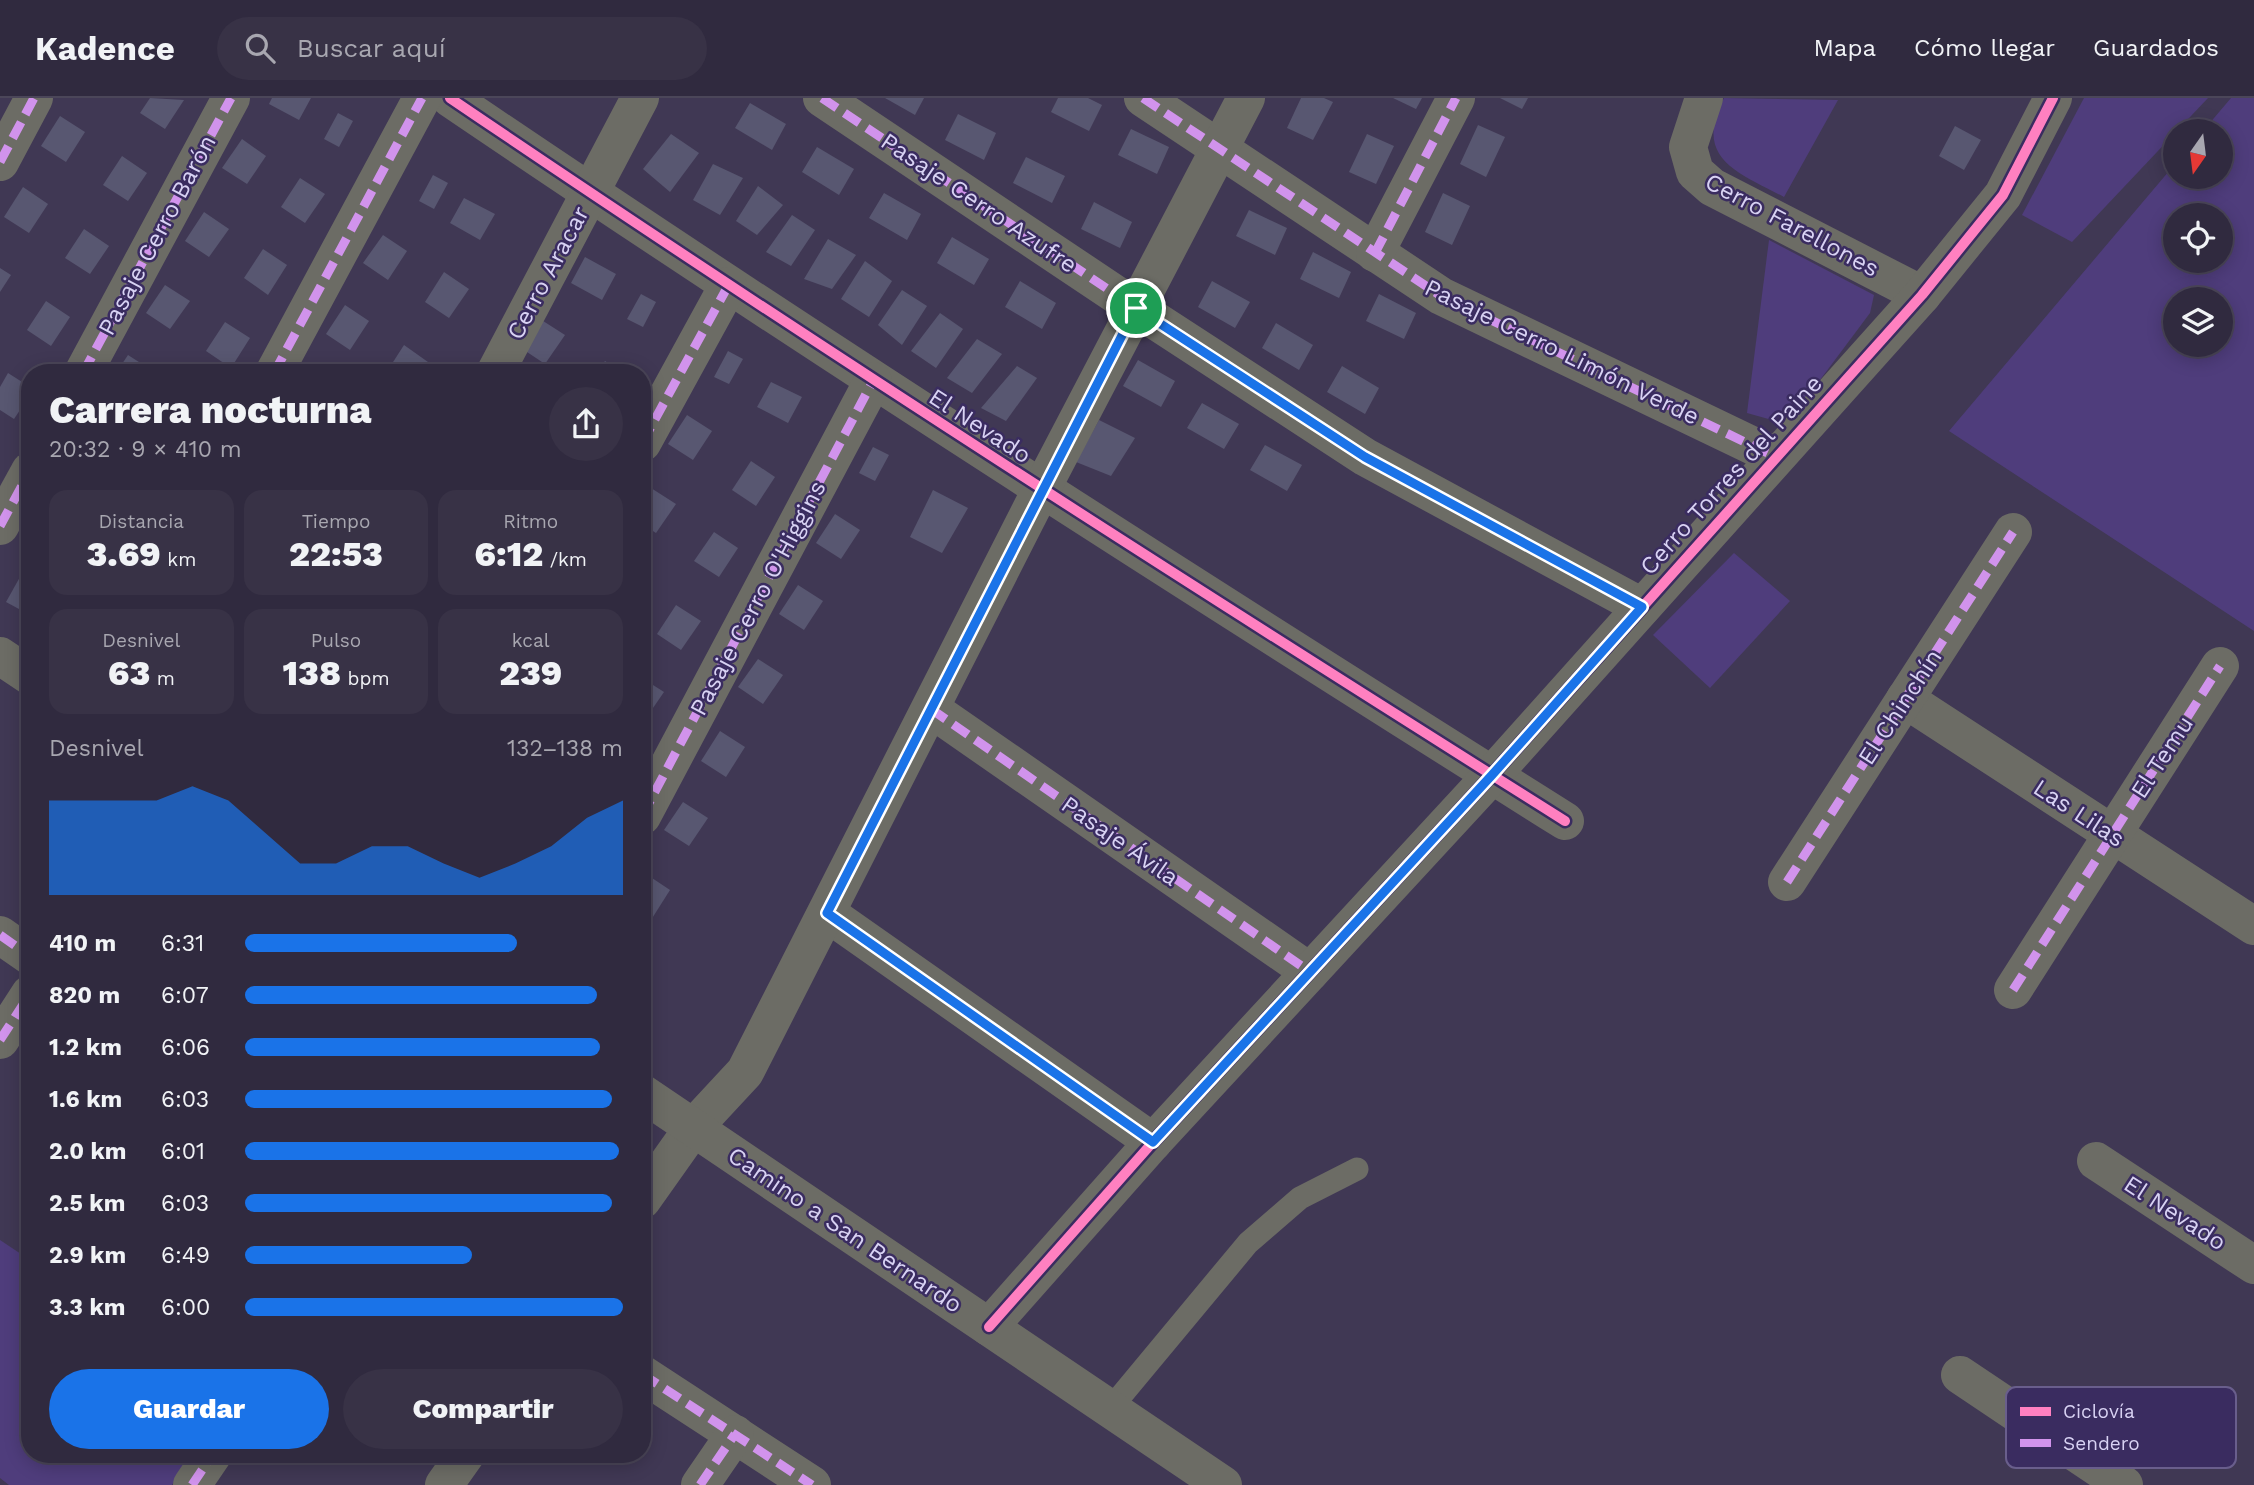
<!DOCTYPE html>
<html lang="es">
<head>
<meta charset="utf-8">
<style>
  body { margin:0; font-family:"Work Sans",sans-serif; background:#383246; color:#f1f3f6; height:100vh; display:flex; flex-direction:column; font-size:26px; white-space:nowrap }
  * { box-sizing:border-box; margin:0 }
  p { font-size:23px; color:#a8a7b0 }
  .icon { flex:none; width:38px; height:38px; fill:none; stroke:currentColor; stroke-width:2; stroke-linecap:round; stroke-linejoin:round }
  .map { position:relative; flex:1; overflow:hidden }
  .details { position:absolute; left:21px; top:266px; width:630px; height:1099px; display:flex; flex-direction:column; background:#302a3f; border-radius:28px; box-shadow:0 4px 18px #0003,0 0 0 2px #4b4659 }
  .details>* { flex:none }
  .needle { width:46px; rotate:194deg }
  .controls { position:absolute; left:2163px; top:21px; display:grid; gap:14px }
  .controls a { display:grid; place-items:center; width:70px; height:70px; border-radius:50%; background:#302a3f; box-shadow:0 4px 18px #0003,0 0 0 2px #4b4659; font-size:35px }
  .pin { position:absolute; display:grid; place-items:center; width:60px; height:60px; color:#fff; margin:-30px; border:4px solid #fff; border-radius:50%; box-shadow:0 2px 7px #0007 }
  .round { display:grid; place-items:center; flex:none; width:74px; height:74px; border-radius:37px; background:#383246 }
  .headline { display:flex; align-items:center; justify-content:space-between; height:119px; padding:0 28px }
  h1 { font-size:38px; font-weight:800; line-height:52px }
  .metrics { display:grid; grid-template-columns:repeat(3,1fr); gap:10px; height:119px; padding:7px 28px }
  .metrics div { display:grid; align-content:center; border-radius:18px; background:#383246; text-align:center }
  .metrics b { font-size:35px; font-weight:800 }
  .metrics small { font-size:19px; font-weight:400 }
  .metrics p { font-size:19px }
  .chart { height:196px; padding:14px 28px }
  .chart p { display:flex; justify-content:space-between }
  .chart svg { width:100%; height:126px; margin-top:7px; fill:#1a73e8; opacity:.7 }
  .action { display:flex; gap:14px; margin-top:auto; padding:14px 28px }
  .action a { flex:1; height:80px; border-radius:42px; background:#1a73e8; color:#fff; font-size:28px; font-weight:800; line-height:80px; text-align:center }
  .action a+a { background:#383246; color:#f1f3f6 }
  ul { padding:0 28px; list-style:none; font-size:23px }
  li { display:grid; grid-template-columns:112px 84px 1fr; align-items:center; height:52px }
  li i { height:18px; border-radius:9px; background:#1a73e8 }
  header { display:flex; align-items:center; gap:42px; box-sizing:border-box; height:98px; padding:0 35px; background:#302a3f; border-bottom:2px solid #4b4659 }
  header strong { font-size:33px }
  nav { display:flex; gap:38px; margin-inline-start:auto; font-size:24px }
  .search { width:490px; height:63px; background:#383246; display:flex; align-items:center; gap:18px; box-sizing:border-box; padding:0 24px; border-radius:38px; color:#a8a7b0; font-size:26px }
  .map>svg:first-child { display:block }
</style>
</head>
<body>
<header>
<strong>Kadence</strong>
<div class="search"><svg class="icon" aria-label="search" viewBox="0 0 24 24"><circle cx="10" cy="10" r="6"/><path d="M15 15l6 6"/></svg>Buscar aquí</div>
<nav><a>Mapa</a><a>Cómo llegar</a><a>Guardados</a></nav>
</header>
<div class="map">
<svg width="2254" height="1387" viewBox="0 0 2254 1387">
  <rect width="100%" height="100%" fill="#403854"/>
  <g fill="#4f3d7c" fill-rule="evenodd">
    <path d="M1724,0L1838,2L1784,99C1739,75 1692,61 1724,0Z"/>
    <polygon points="2084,0 2208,0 2072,144 2022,117"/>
    <path d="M2231,0H2254V533L1949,333L2175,66V79H2221V33H2203ZM2175,117H2221V163H2175ZM2221,201V247H2175V201Z"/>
    <polygon points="1769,142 1874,197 1870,215 1802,306 1772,322 1747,315"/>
    <polygon points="1734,455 1790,503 1710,590 1653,537"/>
    <polygon points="0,1142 30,1162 30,1356 191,1356 172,1387 9,1387 0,1380"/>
  </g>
  <g fill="#585771">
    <polygon points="150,0 184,2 165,31 140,15"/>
    <polygon points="272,0 311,0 299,22 269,6"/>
    <polygon points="885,0 924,0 915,17"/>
    <polygon points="1058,0 1088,0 1102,7 1089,33 1051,14"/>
    <polygon points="1301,0 1324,0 1333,4 1313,42 1287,30"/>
    <polygon points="1393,0 1422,0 1416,11"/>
    <polygon points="1500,0 1528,0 1522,11"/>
    <polygon points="750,5 786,26 772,52 735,30"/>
    <polygon points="338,15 353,23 339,49 324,41"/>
    <polygon points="958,16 996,35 984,62 945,42"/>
    <polygon points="60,18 85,34 66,64 41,48"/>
    <polygon points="1478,27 1505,39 1486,79 1460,66"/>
    <polygon points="1955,28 1981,42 1964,72 1939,58"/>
    <polygon points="1131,31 1169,49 1157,76 1118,57"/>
    <polygon points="671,36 699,55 670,94 643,71"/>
    <polygon points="1367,36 1394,48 1376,86 1349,74"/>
    <polygon points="242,41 266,58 247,86 222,70"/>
    <polygon points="817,49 854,71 839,97 802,74"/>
    <polygon points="122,58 147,75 128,103 103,87"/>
    <polygon points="1026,59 1065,78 1052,105 1013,85"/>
    <polygon points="713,66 743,80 720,117 693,102"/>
    <polygon points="433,77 448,85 434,111 419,103"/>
    <polygon points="300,80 325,96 305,125 281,109"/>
    <polygon points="758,88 783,107 757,137 736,123"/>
    <polygon points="23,89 48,106 29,135 4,119"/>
    <polygon points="884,95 921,116 907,142 869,120"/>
    <polygon points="1443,95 1470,108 1452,147 1425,134"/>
    <polygon points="464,100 495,116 480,142 450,125"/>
    <polygon points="1094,104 1132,124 1120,150 1081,131"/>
    <polygon points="1249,112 1287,130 1275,157 1236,138"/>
    <polygon points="204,114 229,131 209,159 185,143"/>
    <polygon points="792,117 815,132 791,168 766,154"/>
    <polygon points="84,131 109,148 90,176 65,160"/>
    <polygon points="383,137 407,153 388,182 363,165"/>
    <polygon points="952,139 989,161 974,187 937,165"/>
    <polygon points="828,141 856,157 832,191 804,181"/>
    <polygon points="263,151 287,167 268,197 244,180"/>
    <polygon points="1313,154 1351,174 1339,200 1300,181"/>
    <polygon points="585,159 616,176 602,202 571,185"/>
    <polygon points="865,163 892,183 869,219 841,201"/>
    <polygon points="0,170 11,177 0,194"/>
    <polygon points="444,174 469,191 449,220 425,204"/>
    <polygon points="1020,183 1056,205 1042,231 1005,209"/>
    <polygon points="1212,183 1250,204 1235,230 1198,209"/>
    <polygon points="165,187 190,203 170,231 146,215"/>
    <polygon points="902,192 927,208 902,247 878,227"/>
    <polygon points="641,196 656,204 643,229 627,221"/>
    <polygon points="1379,196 1416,215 1404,241 1366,223"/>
    <polygon points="46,203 70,219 51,248 27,232"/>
    <polygon points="345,207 369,223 350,252 326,236"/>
    <polygon points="940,215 963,231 936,270 911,253"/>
    <polygon points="540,221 565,237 545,266 521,250"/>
    <polygon points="225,224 250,240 231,270 206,253"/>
    <polygon points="1276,225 1313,247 1299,272 1262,250"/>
    <polygon points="977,241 1002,256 972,295 947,280"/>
    <polygon points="404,247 428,264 421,275 386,275"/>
    <polygon points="728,253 743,261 729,286 714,279"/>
    <polygon points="128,257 153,273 151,275 116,275"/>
    <polygon points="1138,262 1175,283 1161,309 1123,288"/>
    <polygon points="605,263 623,275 597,275"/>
    <polygon points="1017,268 1037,280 1006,323 981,310"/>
    <polygon points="1342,268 1379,290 1365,316 1327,294"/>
    <polygon points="8,275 30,289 30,297 14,321 0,312 0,289"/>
    <polygon points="771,284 802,299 788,325 757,309"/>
    <polygon points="1202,305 1239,326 1224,351 1187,330"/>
    <polygon points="687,317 712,333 693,362 668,346"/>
    <polygon points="1099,322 1135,340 1111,378 1076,364"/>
    <polygon points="1265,347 1302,367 1287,393 1250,372"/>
    <polygon points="873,349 889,357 875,383 859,375"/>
    <polygon points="751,363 775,379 756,408 732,392"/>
    <polygon points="651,390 676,406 656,435 642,426 642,402"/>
    <polygon points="933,392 968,410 942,455 910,439"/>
    <polygon points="835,416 860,432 841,461 816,445"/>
    <polygon points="714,434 738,450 719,479 694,463"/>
    <polygon points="20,479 30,484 30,517 6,504"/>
    <polygon points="798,487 823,503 804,532 779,516"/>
    <polygon points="676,507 701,523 681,552 657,536"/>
    <polygon points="758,561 783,577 763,606 738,589"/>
    <polygon points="642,580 664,594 644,623 642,621"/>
    <polygon points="720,633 745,649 726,679 701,663"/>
    <polygon points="683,704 708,720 689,748 664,732"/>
    <polygon points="646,776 670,792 651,822 642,816 642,781"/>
  </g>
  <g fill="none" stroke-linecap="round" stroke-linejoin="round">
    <polyline stroke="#6c6c65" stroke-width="23" points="1110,1311 1248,1145 1300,1100 1357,1071"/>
    <g stroke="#6c6c65" stroke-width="38">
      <path d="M450,0C817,249 1190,487 1565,723"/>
      <polyline points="822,0 1136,210 1365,359 1642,509"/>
      <polyline points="1143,0 1441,198 1776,359"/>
      <polyline points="1704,0 1688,49 1695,74 1712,89 1922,197"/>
      <polyline points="0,64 34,0"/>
      <polyline points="1375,155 1456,0"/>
      <polyline points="83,275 231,0"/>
      <polyline points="274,275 422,0"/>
      <polyline points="642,345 728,188"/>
      <polyline points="0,428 30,373"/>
      <polyline points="1905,601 2254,828"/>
      <polyline points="931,611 1310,874"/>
      <polyline points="642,718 873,283"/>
      <polyline points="1787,784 2013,434"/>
      <polyline points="827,815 1153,1044"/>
      <polyline points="0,837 30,858"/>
      <polyline points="2013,892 2220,568"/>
      <polyline points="0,942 30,896"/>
      <polyline points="2096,1063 2254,1167"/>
      <polyline points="642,1102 693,1030 745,974 1041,392 1246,0"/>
      <polyline points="989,1229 1153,1044 1492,677 1922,197 2003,97 2053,0"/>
      <polyline points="642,1276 812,1387"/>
      <polyline points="1960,1277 2124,1387"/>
      <polyline points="192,1387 213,1356"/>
      <polyline points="444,1387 466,1356"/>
      <polyline points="700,1387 735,1336"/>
    </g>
    <g stroke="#6c6c65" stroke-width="38">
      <polyline points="495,275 640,0"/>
      <polyline points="0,558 30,578"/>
      <polyline points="642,995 1223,1387"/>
    </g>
    <g stroke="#d193ec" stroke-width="9" stroke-dasharray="18 9" stroke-linecap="butt">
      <polyline points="822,0 1136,210 1365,359 1642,509"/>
      <polyline points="1143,0 1441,198 1776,359"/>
      <polyline points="0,64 34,0"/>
      <polyline points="1375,155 1456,0"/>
      <polyline points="83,275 231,0"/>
      <polyline points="274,275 422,0"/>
      <polyline points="642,345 728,188"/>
      <polyline points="0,428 30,373"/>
      <polyline points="931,611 1310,874"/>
      <polyline points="642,718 873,283"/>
      <polyline points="1787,784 2013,434"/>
      <polyline points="827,815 1153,1044"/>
      <polyline points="0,837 30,858"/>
      <polyline points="2013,892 2220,568"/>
      <polyline points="0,942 30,896"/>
      <polyline points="642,1276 812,1387"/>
      <polyline points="192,1387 213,1356"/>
      <polyline points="700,1387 735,1336"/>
    </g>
    <g stroke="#3a2c60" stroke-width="15">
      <g id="cycleway">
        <path d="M450,0C817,249 1190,487 1565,723"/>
        <polyline points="989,1229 1153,1044 1492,677 1922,197 2003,97 2053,0"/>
      </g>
    </g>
    <use href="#cycleway" stroke="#ff80c0" stroke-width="10"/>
  </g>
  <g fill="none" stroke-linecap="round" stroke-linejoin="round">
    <g stroke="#fff" stroke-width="14">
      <polygon id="route" points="1136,210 1365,359 1642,509 1492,677 1153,1044 827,815"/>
    </g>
    <use href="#route" stroke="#1a73e8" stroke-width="9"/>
  </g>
  <g text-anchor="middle" stroke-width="5" stroke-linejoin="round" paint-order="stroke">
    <g font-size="24" fill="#d8d2f3" stroke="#3a2c60">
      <text transform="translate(979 105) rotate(34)" y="8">Pasaje Cerro Azufre</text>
      <text transform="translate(1792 127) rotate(28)" y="8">Cerro Farellones</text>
      <text transform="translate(157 137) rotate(-62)" y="8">Pasaje Cerro Barón</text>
      <text transform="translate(548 175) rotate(-62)" y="8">Cerro Aracar</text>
      <text transform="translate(1562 254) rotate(26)" y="8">Pasaje Cerro Limón Verde</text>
      <text transform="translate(980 328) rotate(33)" y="8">El Nevado</text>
      <text transform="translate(1731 377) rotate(-48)" y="8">Cerro Torres del Paine</text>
      <text transform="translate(758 500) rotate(-62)" y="8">Pasaje Cerro O'Higgins</text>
      <text transform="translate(1900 609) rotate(-57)" y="8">El Chinchín</text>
      <text transform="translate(2162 659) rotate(-57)" y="8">El Temu</text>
      <text transform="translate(2079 715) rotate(33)" y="8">Las Lilas</text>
      <text transform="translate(1120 743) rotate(35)" y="8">Pasaje Ávila</text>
      <text transform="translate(2175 1115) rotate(33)" y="8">El Nevado</text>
      <text transform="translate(845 1132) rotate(34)" y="8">Camino a San Bernardo</text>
    </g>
  </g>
  <rect x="2006" y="1289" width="230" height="81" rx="10" fill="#3a2c60" stroke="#695e8c" stroke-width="2"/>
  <rect x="2020" y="1309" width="31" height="9" fill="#ff80c0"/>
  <rect x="2020" y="1341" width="31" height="8" fill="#d193ec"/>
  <g font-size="19" fill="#d8d2f3">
    <text x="2063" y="1320">Ciclovía</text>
    <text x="2063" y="1352">Sendero</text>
  </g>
</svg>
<div class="controls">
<a><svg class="needle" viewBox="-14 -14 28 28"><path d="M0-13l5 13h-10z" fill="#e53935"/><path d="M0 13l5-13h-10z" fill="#a8a7b0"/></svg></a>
<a><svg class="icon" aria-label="locate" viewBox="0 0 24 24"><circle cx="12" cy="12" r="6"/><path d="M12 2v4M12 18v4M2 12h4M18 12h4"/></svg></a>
<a><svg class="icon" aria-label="layers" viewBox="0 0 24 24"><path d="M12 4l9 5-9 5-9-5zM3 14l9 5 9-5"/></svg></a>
</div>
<div class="pin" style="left:1136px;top:210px;background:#1e9e55"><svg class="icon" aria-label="arrive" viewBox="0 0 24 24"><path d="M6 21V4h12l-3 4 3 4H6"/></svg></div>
<section class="details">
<div class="headline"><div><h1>Carrera nocturna</h1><p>20:32 · 9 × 410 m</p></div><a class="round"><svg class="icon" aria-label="share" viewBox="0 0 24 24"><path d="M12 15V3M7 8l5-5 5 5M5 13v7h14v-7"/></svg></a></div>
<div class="metrics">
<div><p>Distancia</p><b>3.69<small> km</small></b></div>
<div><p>Tiempo</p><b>22:53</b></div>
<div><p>Ritmo</p><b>6:12<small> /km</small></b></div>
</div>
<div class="metrics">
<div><p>Desnivel</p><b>63<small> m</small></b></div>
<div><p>Pulso</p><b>138<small> bpm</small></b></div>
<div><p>kcal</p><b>239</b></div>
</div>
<div class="chart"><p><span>Desnivel</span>132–138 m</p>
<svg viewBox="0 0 160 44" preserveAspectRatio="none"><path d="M0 44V11L10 11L20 11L30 11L40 6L50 11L60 22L70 33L80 33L90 27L100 27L110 33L120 38L130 33L140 27L150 17L160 11V44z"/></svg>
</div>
<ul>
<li><b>410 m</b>6:31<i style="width:72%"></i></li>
<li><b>820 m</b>6:07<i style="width:93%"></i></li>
<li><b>1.2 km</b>6:06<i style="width:94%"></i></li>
<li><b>1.6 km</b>6:03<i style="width:97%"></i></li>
<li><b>2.0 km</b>6:01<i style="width:99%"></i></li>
<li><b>2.5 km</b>6:03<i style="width:97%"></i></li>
<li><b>2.9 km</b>6:49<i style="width:60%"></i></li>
<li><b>3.3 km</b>6:00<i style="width:100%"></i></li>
</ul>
<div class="action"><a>Guardar</a><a>Compartir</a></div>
</section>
</div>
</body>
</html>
